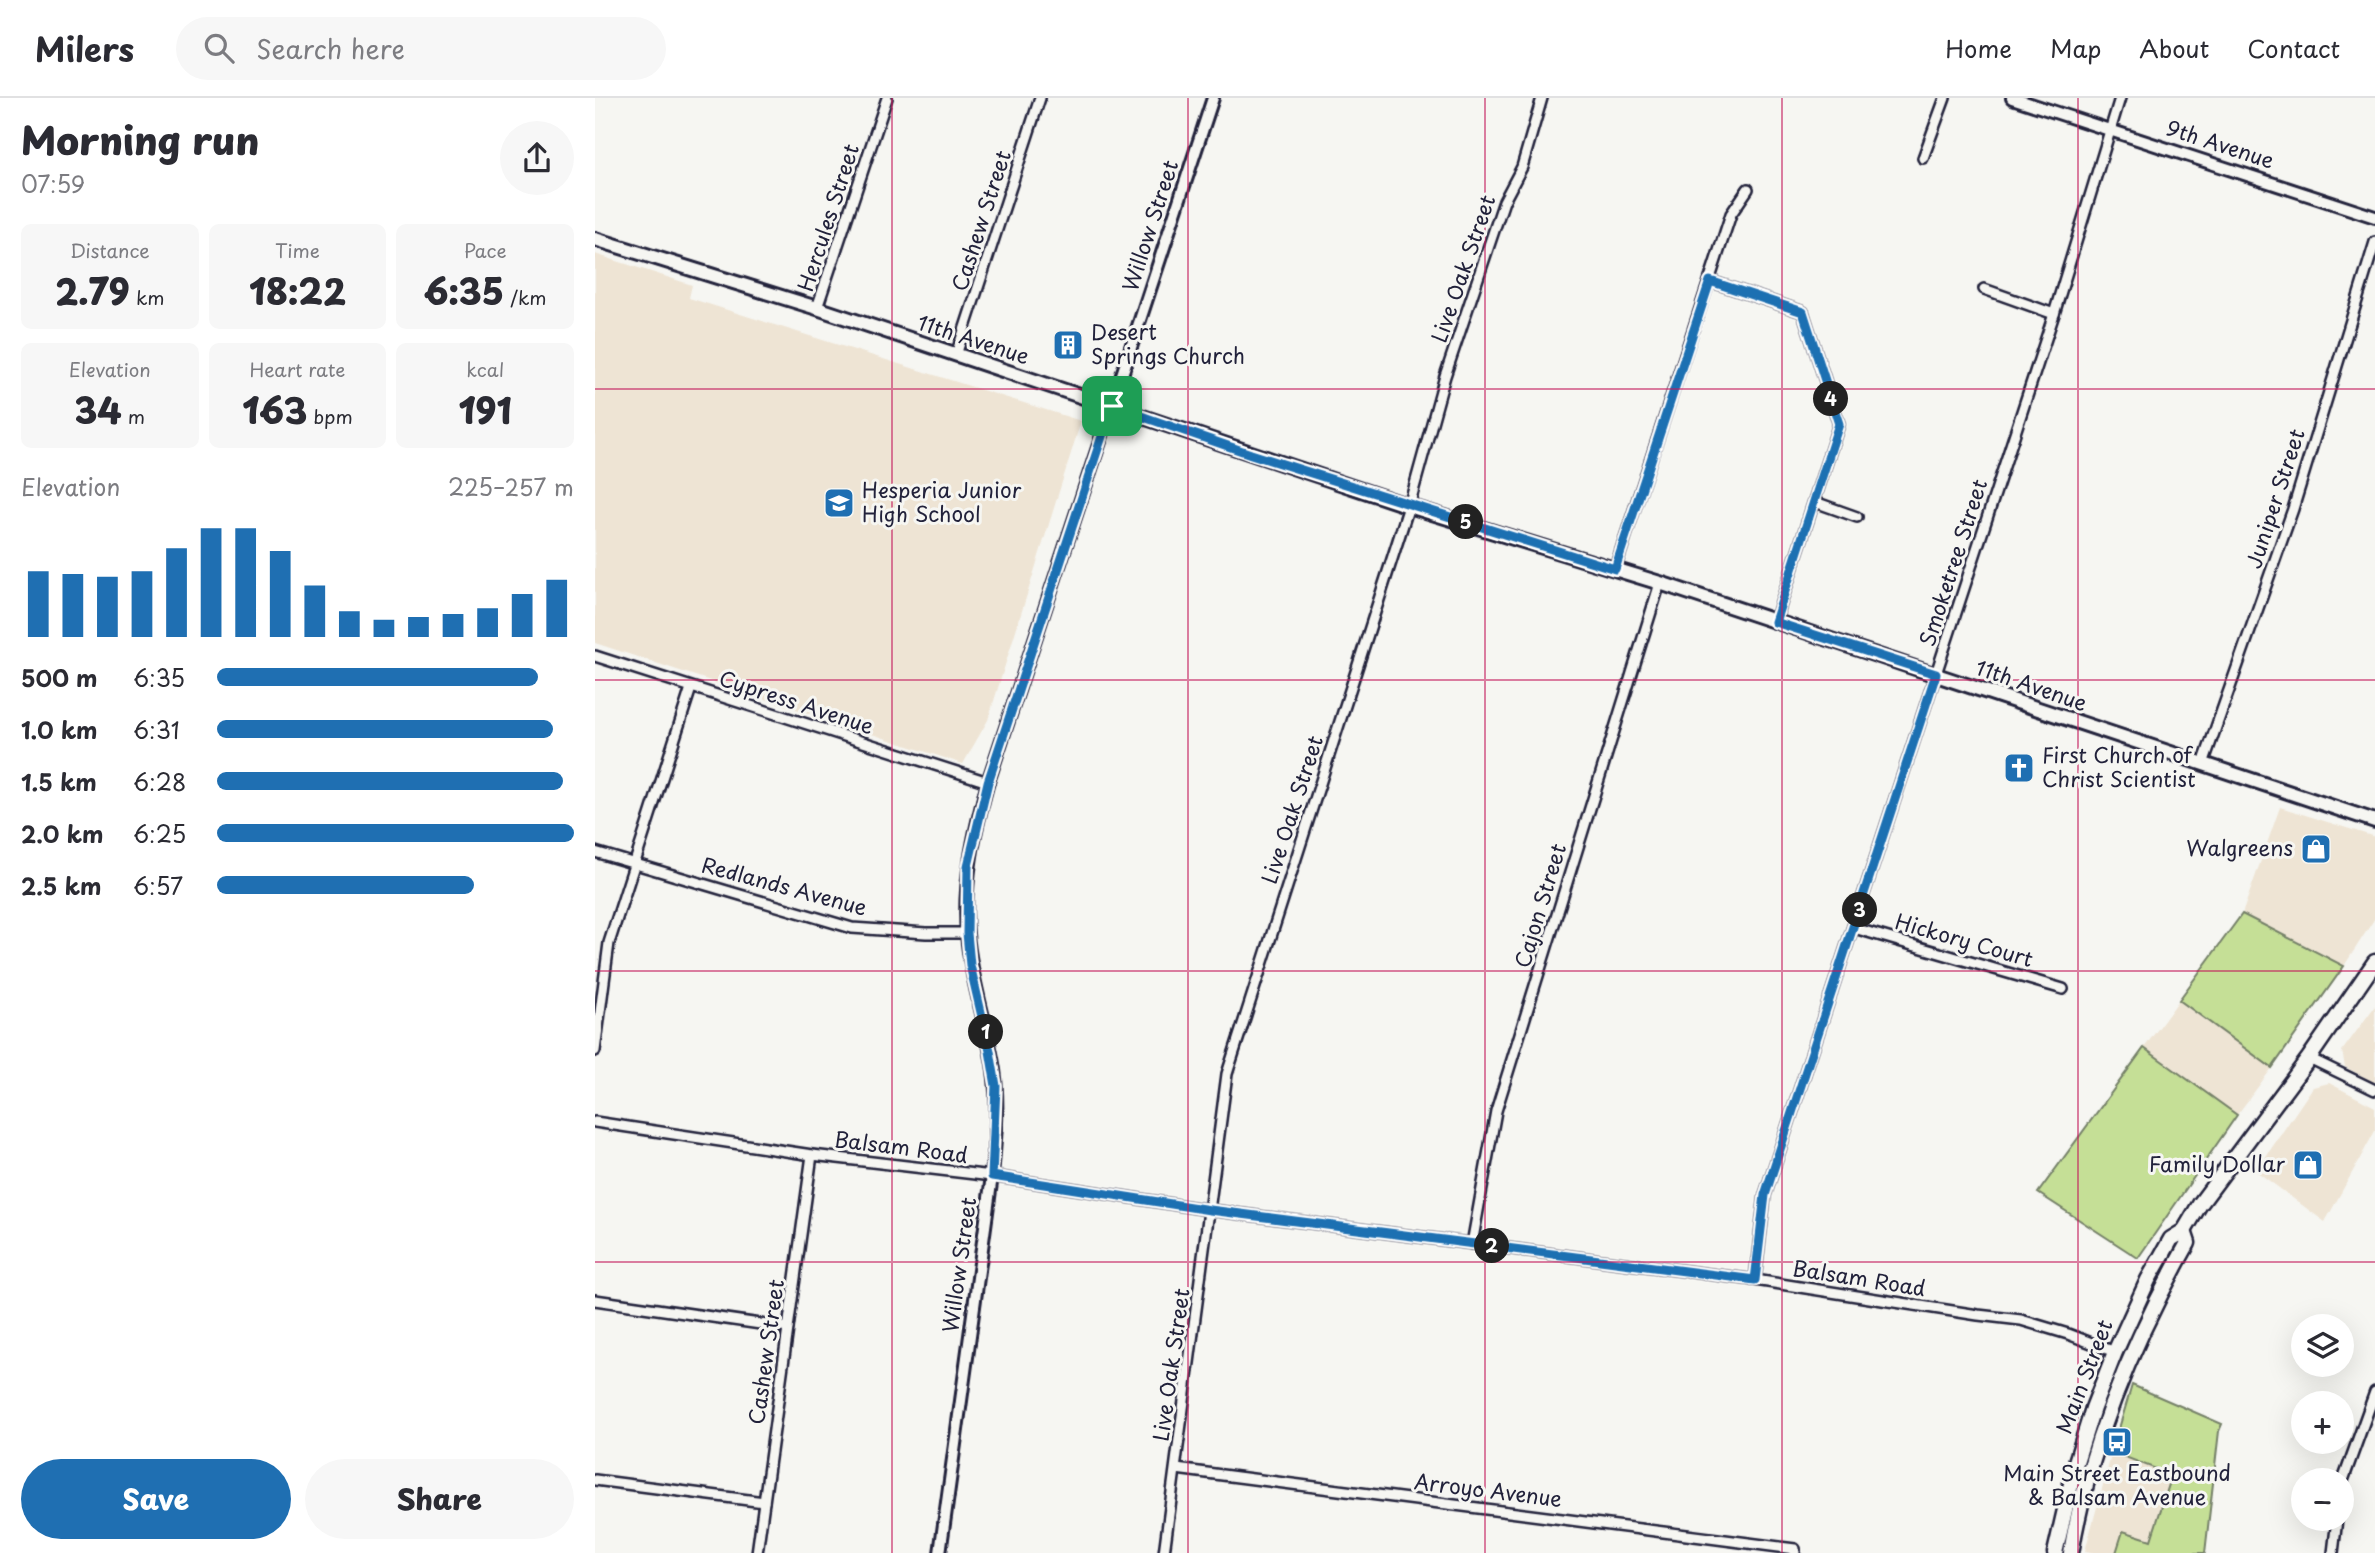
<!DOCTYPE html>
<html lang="en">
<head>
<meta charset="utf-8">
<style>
  body { margin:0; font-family:"Playpen Sans",sans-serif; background:#f7f7f7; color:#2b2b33; height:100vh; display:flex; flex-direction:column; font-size:26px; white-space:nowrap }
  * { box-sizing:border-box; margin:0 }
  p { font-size:23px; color:#7c7c81 }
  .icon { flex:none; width:38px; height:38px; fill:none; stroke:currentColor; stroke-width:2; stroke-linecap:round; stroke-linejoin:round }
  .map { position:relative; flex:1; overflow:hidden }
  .sheet { display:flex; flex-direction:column; background:#fff; width:595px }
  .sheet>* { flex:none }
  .controls { position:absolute; left:1696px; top:1216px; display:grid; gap:14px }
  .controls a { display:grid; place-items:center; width:63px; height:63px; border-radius:50%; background:#fff; box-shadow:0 7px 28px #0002; font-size:35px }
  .pin { position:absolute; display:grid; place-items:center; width:60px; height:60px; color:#fff; margin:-30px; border-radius:14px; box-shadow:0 4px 10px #0006 }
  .km { position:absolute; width:35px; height:35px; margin:-18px; border-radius:50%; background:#222; color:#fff; font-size:19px; line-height:35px; text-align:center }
  .round { display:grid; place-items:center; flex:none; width:74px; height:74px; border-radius:37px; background:#f7f7f7 }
  .head { display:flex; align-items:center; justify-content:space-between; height:119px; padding:0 21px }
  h1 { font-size:38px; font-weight:800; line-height:52px }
  .metrics { display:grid; grid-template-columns:repeat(3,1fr); gap:10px; height:119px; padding:7px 21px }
  .metrics div { display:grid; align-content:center; border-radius:10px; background:#f7f7f7; text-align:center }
  .metrics b { font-size:35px; font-weight:800 }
  .metrics small { font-size:19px; font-weight:400 }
  .metrics p { font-size:19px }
  .chart { height:196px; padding:14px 21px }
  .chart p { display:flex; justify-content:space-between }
  .chart svg { width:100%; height:126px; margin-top:7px; stroke:#1f6fb2; stroke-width:6 }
  .primary-button { display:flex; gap:14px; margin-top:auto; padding:14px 21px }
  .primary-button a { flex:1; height:80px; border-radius:42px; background:#1f6fb2; color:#fff; font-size:28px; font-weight:800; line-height:80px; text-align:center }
  .primary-button a+a { background:#f7f7f7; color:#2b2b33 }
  ul { padding:0 21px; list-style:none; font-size:23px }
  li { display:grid; grid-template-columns:112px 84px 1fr; align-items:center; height:52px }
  li i { height:18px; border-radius:9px; background:#1f6fb2 }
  header { display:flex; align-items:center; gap:42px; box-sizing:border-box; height:98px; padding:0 35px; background:#fff; border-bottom:2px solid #e1e1e2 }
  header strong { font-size:33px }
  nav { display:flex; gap:38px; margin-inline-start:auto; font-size:24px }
  .search { width:490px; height:63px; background:#f7f7f7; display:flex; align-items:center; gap:18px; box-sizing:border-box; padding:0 24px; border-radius:38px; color:#7c7c81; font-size:26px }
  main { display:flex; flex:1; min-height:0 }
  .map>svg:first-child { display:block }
</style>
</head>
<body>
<header>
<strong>Milers</strong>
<div class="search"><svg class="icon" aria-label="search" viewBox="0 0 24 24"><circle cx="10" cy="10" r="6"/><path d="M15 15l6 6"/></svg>Search here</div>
<nav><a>Home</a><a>Map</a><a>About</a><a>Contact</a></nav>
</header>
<main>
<section class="sheet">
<div class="head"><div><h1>Morning run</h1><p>07:59</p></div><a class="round"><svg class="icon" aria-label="share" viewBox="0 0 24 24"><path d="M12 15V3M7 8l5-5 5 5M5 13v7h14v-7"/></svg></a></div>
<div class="metrics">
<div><p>Distance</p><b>2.79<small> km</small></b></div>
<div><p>Time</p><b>18:22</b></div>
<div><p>Pace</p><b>6:35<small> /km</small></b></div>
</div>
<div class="metrics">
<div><p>Elevation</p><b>34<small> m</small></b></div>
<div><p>Heart rate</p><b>163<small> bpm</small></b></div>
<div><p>kcal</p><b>191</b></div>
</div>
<div class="chart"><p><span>Elevation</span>225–257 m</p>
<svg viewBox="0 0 160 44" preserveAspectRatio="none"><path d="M5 44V21M15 44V22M25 44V23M35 44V21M45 44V13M55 44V6M65 44V6M75 44V14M85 44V26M95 44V35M105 44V38M115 44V37M125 44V36M135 44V34M145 44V29M155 44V24"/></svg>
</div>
<ul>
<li><b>500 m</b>6:35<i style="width:90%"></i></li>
<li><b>1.0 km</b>6:31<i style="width:94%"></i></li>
<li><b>1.5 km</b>6:28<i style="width:97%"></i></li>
<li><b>2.0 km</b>6:25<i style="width:100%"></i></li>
<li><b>2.5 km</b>6:57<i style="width:72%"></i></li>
</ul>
<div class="primary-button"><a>Save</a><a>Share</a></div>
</section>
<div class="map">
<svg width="1780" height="1455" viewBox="0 0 1780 1455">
  <rect width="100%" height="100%" fill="#f6f6f2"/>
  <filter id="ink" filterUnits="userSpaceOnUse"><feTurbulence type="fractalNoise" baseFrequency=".0143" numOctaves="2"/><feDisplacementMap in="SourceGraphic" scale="14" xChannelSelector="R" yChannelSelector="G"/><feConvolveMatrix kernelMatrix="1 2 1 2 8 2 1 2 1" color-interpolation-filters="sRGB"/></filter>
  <g filter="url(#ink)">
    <g fill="#eee4d4">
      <polygon points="0,156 97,187 94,200 486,323 393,622 368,666 0,545"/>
      <polygon points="1685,709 1780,739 1780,820 1749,868 1647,816"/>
      <polygon points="1584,902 1677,970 1642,1017 1549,950"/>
      <polygon points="1780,908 1780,985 1750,969 1747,953"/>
      <polygon points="1734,985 1780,1009 1780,1033 1730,1124 1661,1073 1718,989"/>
      <polygon points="1517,1354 1577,1376 1556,1442 1529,1433 1521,1455 1500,1455 1490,1453"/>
    </g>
    <g fill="#c5df96" stroke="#748068" stroke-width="2">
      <polygon points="1647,816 1749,868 1677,970 1584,902"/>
      <polygon points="1549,950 1642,1017 1543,1160 1443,1095"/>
      <polygon points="1537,1287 1627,1326 1624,1333 1610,1455 1521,1455 1528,1433 1556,1442 1577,1377 1517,1354"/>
    </g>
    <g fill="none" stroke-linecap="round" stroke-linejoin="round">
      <g stroke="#22223b" stroke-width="14">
        <g id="minor">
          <polyline points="1328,60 1350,0"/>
          <polyline points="1115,183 1208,214 1244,326 1180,524"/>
          <polyline points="1389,191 1459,216"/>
          <polyline points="222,210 292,0"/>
          <polyline points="361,257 445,0"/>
          <polyline points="1220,404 1262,419"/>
          <polyline points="1020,471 1136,116 1153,91"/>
          <polyline points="0,558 393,684"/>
          <polyline points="1608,666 1698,411 1780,144"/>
          <polyline points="0,754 257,830 331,835 372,835"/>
          <polyline points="1259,830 1468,891"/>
          <polyline points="0,953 14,845 96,590"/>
          <polyline points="1714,960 1780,992"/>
          <polyline points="0,1024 217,1057 397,1078 615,1112 1160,1182 1383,1217 1426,1222 1473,1236 1520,1254"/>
          <polyline points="877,1146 901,1013 1065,485"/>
          <polyline points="1160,1182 1170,1097 1459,216 1525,0"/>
          <polyline points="0,1202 193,1230"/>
          <polyline points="581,1371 1200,1451 1200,1455"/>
          <polyline points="0,1382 169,1404"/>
          <polyline points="1746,1388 1780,1294"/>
          <polyline points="162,1455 217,1057"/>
          <polyline points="569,1455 632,976 814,408 850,278 909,103 927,69 947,0"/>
          <polyline points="1738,1455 1742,1421"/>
        </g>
      </g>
      <g stroke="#22223b" stroke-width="16">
        <g id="tertiary">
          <polyline points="1417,0 1780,119"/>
          <path d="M345,1455L397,1078C400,1043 404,1007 399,972C392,926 376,883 372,836C368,784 379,735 393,684L618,0"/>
        </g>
      </g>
      <g stroke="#22223b" stroke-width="18">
        <polyline id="secondary" points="0,141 222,210 814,408 1065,485 1780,723"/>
      </g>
      <g stroke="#22223b" stroke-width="19">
        <g id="primary">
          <polyline points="1460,1455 1481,1364 1498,1310 1520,1254 1553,1182 1576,1141 1589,1133 1605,1106 1714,960 1780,864"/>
          <path d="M1476,1455C1494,1345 1539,1241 1593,1145L1589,1133"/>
        </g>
      </g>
      <use href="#minor" stroke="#f6f6f2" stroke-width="9"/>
      <use href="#tertiary" stroke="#f6f6f2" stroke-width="10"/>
      <use href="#secondary" stroke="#f6f6f2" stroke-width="12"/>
      <use href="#primary" stroke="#f6f6f2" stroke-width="14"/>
    </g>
  </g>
  <g fill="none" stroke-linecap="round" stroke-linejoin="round" filter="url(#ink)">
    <g stroke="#fff" stroke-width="14">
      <polygon id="route" points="1115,183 1208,214 1244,326 1180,524 1341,576 1170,1097 1160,1182 615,1112 397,1078 401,988 395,953 375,867 372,835 373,768 393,684 517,308 656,356 1020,471"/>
    </g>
    <use href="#route" stroke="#1f6fb2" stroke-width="9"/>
  </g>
  <path fill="none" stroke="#c2185b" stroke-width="2" stroke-opacity="0.55" d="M297,0V1455M593,0V1455M890,0V1455M1187,0V1455M1483,0V1455M0,291H1780M0,582H1780M0,873H1780M0,1164H1780"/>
  <defs>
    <g id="building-square" transform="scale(1.575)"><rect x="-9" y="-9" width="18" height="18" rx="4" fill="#1f6fb2" stroke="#f6f6f2"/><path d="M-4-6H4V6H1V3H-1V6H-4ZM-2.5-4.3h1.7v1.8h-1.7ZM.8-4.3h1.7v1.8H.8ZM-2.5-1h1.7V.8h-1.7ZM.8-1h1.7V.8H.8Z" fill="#fff"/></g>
    <g id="school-square" transform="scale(1.575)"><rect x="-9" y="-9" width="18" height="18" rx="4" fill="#1f6fb2" stroke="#f6f6f2"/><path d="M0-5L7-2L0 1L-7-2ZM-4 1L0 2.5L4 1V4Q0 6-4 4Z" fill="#fff"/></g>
    <g id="church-square" transform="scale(1.575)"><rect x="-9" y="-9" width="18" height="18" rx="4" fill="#1f6fb2" stroke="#f6f6f2"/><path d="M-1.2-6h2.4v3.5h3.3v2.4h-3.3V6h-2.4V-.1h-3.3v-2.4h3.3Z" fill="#fff"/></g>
    <g id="shop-square" transform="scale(1.575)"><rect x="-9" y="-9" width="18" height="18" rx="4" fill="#1f6fb2" stroke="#f6f6f2"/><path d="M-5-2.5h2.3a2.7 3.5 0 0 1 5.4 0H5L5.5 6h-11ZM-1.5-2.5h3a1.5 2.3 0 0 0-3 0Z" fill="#fff"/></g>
    <g id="bus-square" transform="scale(1.575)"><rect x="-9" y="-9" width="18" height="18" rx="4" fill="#1f6fb2" stroke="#f6f6f2"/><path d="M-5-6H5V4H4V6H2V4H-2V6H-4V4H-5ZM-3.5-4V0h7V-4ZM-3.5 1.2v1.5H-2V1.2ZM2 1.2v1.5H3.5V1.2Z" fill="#fff"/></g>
  </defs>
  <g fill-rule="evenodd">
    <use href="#building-square" x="473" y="247"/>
    <use href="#school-square" x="244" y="405"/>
    <use href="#church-square" x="1424" y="670"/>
    <use href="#shop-square" x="1721" y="751"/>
    <use href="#shop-square" x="1713" y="1067"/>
    <use href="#bus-square" x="1522" y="1344"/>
  </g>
  <g text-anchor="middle" stroke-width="6" stroke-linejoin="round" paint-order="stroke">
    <g font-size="21" fill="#22223b" stroke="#f6f6f2">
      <text transform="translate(1625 47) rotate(18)" y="7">9th Avenue</text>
      <text transform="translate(234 120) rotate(-72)" y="7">Hercules Street</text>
      <text transform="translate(387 123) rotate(-72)" y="7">Cashew Street</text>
      <text transform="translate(556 128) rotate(-72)" y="7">Willow Street</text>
      <text transform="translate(869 171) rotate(-71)" y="7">Live Oak Street</text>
      <text transform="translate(378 242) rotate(18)" y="7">11th Avenue</text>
      <text transform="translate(1681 401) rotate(-72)" y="7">Juniper Street</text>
      <text transform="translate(1359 465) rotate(-72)" y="7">Smoketree Street</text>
      <text transform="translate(1436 588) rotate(19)" y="7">11th Avenue</text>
      <text transform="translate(201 605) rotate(18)" y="7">Cypress Avenue</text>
      <text transform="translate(698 712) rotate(-72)" y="7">Live Oak Street</text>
      <text transform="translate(189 789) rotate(15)" y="7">Redlands Avenue</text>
      <text transform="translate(946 808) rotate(-73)" y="7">Cajon Street</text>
      <text transform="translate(1369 843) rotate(16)" y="7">Hickory Court</text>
      <text transform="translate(306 1050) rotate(7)" y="7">Balsam Road</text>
      <text transform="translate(365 1167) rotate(-82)" y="7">Willow Street</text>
      <text transform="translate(1264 1181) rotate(9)" y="7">Balsam Road</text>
      <text transform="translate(172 1254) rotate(-82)" y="7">Cashew Street</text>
      <text transform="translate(577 1267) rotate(-82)" y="7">Live Oak Street</text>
      <text transform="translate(1490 1279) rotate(-69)" y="7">Main Street</text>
      <text transform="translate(893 1393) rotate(7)" y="7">Arroyo Avenue</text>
    </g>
    <g font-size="21" fill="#22223b" stroke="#f6f6f2" text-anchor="start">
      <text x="496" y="242">Desert<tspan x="496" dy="24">Springs Church</tspan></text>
      <text x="267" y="400">Hesperia Junior<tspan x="267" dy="24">High School</tspan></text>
      <text x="1447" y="665">First Church of<tspan x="1447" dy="24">Christ Scientist</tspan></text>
      <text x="1698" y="758" text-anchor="end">Walgreens</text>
      <text x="1690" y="1074" text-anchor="end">Family Dollar</text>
      <text x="1522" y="1383" text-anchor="middle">Main Street Eastbound<tspan x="1522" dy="24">&amp; Balsam Avenue</tspan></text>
    </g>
  </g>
</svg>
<div class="controls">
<a><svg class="icon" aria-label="layers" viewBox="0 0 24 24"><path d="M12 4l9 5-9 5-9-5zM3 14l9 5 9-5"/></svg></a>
<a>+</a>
<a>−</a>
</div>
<div class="pin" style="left:517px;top:308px;background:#1e9e55"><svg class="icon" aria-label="arrive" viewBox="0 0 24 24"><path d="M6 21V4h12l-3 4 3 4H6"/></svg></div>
<b class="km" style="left:391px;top:934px">1</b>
<b class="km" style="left:897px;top:1148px">2</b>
<b class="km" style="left:1265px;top:812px">3</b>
<b class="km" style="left:1236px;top:301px">4</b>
<b class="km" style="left:871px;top:424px">5</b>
</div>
</main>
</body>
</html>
